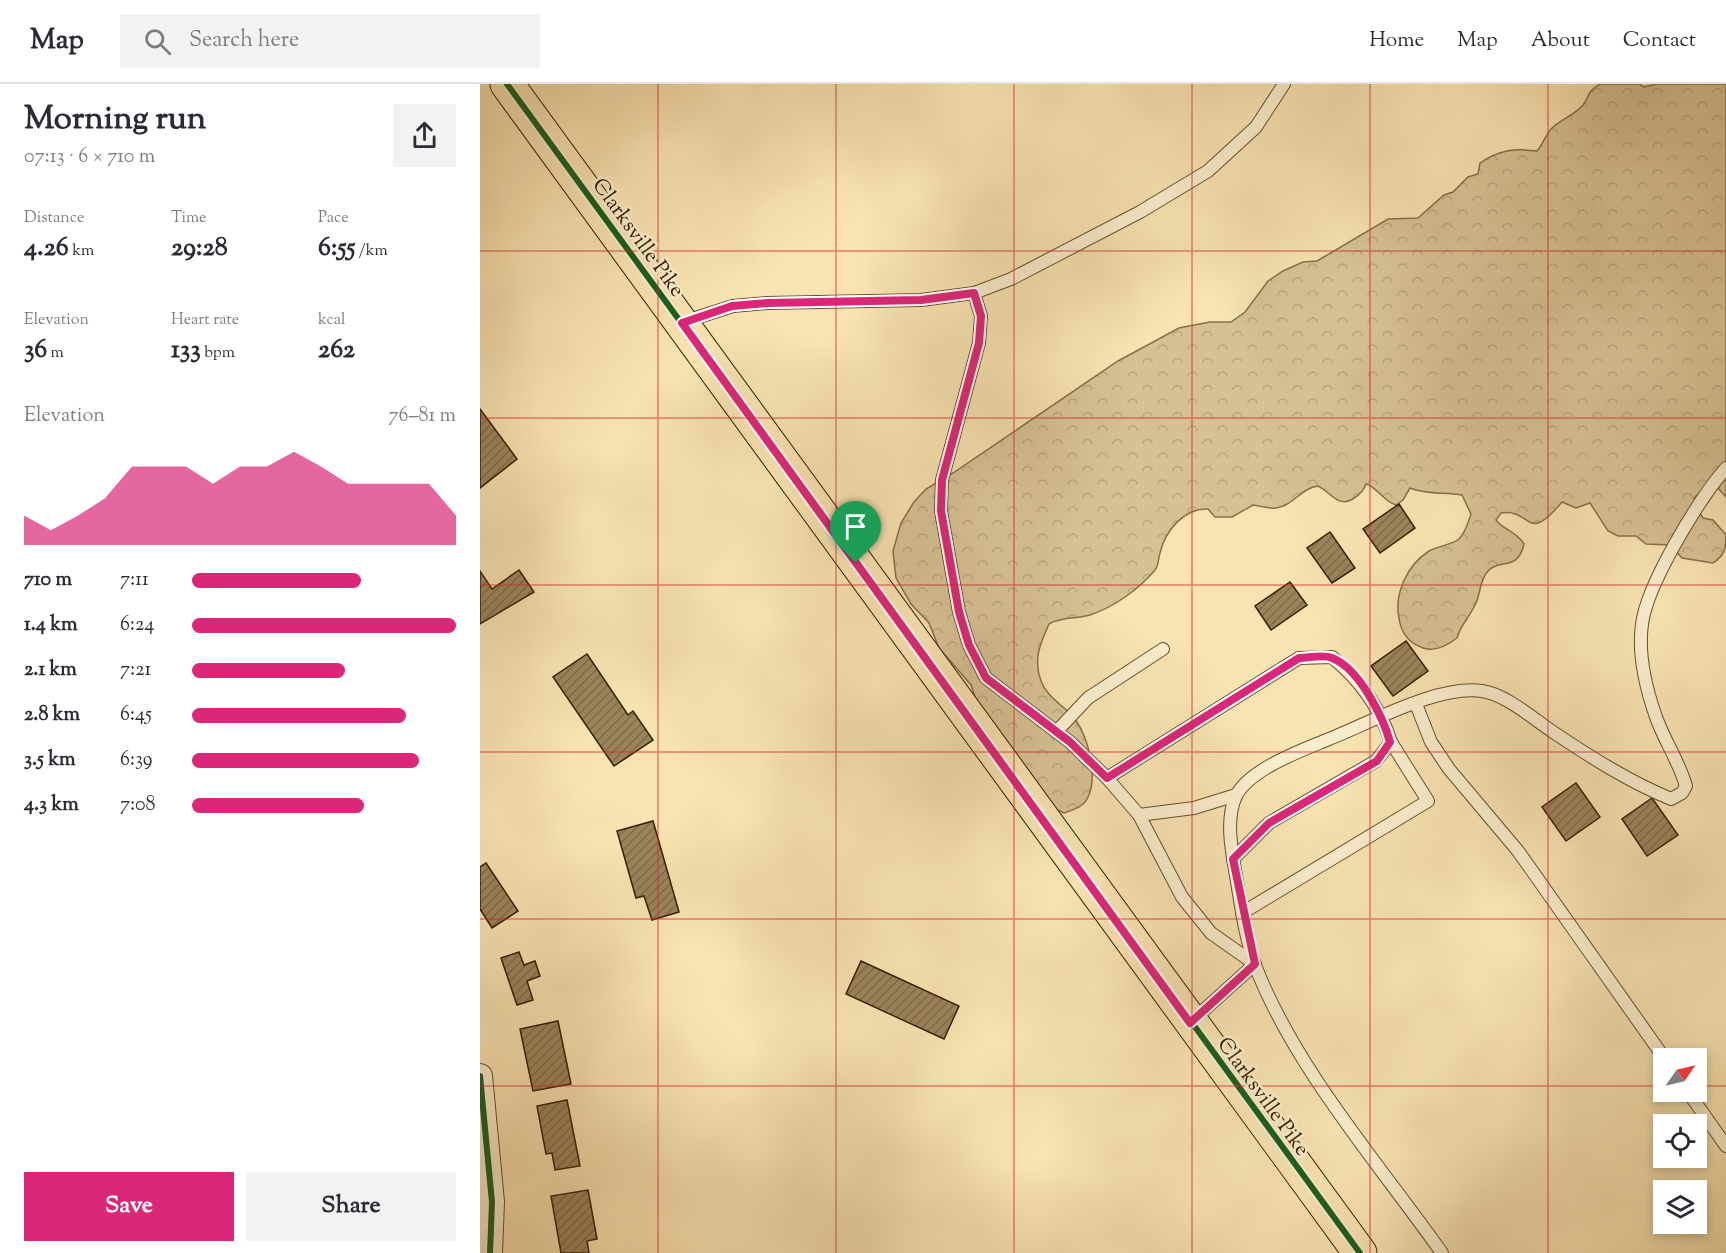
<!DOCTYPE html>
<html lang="en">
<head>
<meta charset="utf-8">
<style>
  body { margin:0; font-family:"Sorts Mill Goudy",serif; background:#f2f2f3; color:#2b2b33; height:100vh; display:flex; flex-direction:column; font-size:22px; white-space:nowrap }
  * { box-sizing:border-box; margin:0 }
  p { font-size:20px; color:#7c7c81 }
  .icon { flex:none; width:33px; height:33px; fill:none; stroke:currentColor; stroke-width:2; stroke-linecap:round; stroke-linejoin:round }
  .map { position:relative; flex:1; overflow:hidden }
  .details { display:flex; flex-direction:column; background:#fff; width:480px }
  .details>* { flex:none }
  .needle { width:39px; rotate:56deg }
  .tools { position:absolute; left:1173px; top:964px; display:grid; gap:12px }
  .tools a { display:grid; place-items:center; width:54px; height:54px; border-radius:0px; background:#fff; box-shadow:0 3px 9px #0003; font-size:30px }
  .pin { position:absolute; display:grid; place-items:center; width:51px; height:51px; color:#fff; margin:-62px -26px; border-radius:50% 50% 50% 0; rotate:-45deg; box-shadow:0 0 6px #0007 }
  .pin .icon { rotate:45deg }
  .round { display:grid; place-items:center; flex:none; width:63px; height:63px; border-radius:0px; background:#f2f2f3 }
  .overview { display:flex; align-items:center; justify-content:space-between; height:102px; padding:0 24px }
  h1 { font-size:33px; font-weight:700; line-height:45px }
  .stats { display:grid; grid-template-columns:repeat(3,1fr); gap:9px; height:102px; padding:6px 24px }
  .stats div { display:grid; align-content:center }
  .stats b { font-size:26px; font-weight:700 }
  .stats small { font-size:16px; font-weight:400 }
  .stats p { font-size:16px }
  .chart { height:168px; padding:12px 24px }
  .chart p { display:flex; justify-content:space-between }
  .chart svg { width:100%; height:108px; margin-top:6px; fill:#db2777; opacity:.7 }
  .action { display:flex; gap:12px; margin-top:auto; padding:12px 24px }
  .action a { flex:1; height:69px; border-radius:0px; background:#db2777; color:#fff; font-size:24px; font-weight:700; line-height:69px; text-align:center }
  .action a+a { background:#f2f2f3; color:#2b2b33 }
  ul { padding:0 24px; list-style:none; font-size:20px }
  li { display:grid; grid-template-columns:96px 72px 1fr; align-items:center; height:45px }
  li i { height:15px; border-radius:8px; background:#db2777 }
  header { display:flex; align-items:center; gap:36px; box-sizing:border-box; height:84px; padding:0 30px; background:#fff; border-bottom:2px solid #e1e1e2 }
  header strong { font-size:28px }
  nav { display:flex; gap:33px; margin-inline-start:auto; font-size:21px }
  .search { width:420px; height:54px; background:#f2f2f3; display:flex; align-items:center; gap:15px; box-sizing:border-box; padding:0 21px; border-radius:0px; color:#7c7c81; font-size:22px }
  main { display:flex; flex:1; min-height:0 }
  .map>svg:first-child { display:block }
</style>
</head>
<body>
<header>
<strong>Map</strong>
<div class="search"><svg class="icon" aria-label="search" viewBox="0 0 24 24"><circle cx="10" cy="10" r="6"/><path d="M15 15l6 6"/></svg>Search here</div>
<nav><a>Home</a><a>Map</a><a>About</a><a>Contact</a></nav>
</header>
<main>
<section class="details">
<div class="overview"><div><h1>Morning run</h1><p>07:13 · 6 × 710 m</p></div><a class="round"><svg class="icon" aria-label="share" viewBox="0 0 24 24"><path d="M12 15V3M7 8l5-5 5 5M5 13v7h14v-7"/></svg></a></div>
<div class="stats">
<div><p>Distance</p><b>4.26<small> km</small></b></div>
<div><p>Time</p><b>29:28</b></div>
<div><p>Pace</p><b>6:55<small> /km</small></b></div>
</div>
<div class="stats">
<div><p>Elevation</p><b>36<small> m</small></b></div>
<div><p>Heart rate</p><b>133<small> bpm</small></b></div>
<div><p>kcal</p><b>262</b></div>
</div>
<div class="chart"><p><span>Elevation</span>76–81 m</p>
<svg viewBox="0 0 160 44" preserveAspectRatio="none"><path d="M0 44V32L10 38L20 32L30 25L40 12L50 12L60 12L70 19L80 12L90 12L100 6L110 12L120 19L130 19L140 19L150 19L160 32V44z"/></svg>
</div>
<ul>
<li><b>710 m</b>7:11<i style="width:64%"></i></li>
<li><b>1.4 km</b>6:24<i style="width:100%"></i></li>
<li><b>2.1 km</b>7:21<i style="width:58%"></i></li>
<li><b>2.8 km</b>6:45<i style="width:81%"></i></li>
<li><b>3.5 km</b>6:39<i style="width:86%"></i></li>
<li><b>4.3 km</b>7:08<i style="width:65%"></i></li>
</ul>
<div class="action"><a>Save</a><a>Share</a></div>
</section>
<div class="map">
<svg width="1246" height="1169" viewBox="0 0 1246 1169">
  <defs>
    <pattern id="forest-crowns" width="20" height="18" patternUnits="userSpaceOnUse" patternTransform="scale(1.5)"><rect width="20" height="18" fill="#d7c193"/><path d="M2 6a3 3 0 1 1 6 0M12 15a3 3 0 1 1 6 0" fill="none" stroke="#b9a57d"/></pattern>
    <pattern id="building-hatch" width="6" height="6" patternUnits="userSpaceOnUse" patternTransform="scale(1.5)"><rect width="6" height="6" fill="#9b845c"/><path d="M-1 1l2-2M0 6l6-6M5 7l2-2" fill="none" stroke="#7f6b4a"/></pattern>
  </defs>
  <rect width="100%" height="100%" fill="#f8e3b1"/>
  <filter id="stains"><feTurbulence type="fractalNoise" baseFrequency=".00333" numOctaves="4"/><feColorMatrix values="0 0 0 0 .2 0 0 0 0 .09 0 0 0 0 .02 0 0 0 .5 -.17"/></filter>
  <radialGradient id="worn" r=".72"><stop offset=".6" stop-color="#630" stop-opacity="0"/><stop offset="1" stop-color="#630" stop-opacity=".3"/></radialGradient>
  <path fill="url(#forest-crowns)" stroke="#876f4a" stroke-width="1.5" d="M1120,0H1159L1164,3L1177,0H1246V413L1237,403L1228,401L1214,414L1215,421L1223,434L1233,436L1246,451C1246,464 1245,471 1233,479L1202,474L1190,461L1166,460L1156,452H1138L1128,447L1110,419L1096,424L1082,418C1045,462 1053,424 1021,429L1016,436C1023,446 1035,446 1044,460C1038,487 1021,475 1009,486C999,496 1001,510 995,521C989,534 981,540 977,554C968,561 955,568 943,564C929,559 921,550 919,534C914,510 927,481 949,467C958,462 972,461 979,455C986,448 988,439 991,430L982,411C964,408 947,411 930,404L923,416L916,421C903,417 897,403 886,400C884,407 879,411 873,415C857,424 851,408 838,402C821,404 813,422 796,424C790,425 780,422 773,421L752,433H735L728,425C704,424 685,447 680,469C678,475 679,481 675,486C658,506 634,523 610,531C596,535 581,533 569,540C560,560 553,576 561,597C568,615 584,621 595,635C608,653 619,694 607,715C603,723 592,726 584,729L573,724L498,622L491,601L459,564L449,539L431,520L416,494L413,467L421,439L434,418L446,405L473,389L638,277L699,244L730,238H751L765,228L788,197L803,187L823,178L837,177L908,135L938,134L964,111L973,108L988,93L998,90L1000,79C1019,66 1034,64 1057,67C1063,60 1066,50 1072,44C1081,35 1095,31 1103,21C1111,10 1106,9 1120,0Z"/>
  <g fill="url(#building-hatch)" stroke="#371d00" stroke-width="1.5">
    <polygon points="0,325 37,375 0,404"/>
    <polygon points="919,420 935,444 900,469 883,445"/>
    <polygon points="850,448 875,484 852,499 827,464"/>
    <polygon points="39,486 54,508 0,540 0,487 12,505"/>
    <polygon points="810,498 827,521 791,546 775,522"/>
    <polygon points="926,557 948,587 913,612 891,582"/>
    <polygon points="107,570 148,631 153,627 173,656 134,682 73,593"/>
    <polygon points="1096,699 1120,733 1086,757 1062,723"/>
    <polygon points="1172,714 1198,751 1167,772 1142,735"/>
    <polygon points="173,737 199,828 172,836 164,812 156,814 137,747"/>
    <polygon points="6,779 38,827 12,844 0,825 0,783"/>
    <polygon points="39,868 44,881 55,877 60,892 47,897 53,916 37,921 21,874"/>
    <polygon points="381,877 479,922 464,955 366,910"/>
    <polygon points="78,937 91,1000 53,1007 40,945"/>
    <polygon points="87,1016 100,1082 75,1086 72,1069 66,1070 57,1022"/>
    <polygon points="108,1106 117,1155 107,1157 109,1169 81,1169 71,1112"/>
  </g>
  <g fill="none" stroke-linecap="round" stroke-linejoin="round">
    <g stroke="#674e2c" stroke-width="14">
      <g id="service">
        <polyline points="494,209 501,232 499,259 462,396 461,427 479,528 489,561 506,594 590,658 627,694 659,731 702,813 731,849 775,880 713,936"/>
        <polyline points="203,238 253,222 287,219 441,216 494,209 531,195 660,128 728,87 776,43 804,0"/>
        <polyline points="936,620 951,658 969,685 1038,767 1185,975"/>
        <polyline points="576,648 608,614 683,565"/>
        <path d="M627,694L819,574L852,573C880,596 900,623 911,658L896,677L789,739L753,775"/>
        <polyline points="659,731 714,724 756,711"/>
        <polyline points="762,829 948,717 911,658"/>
        <polyline points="1208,1008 1246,1062"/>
        <path d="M962,1169C899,1080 814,983 775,881C765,853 761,821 756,792C752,769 745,735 756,712C769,685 823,666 849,655C892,638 957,601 1002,607C1026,610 1056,637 1076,650C1112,674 1150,698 1191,715L1202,709L1206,702C1199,677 1183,655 1175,630C1166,604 1158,569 1162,540C1167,500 1219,415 1246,384"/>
      </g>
    </g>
    <g stroke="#674e2c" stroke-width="26">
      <polyline id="minor" points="0,992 12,1118 10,1169"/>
    </g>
    <g stroke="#371d00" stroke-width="35">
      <polyline id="primary" points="27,0 880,1169"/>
    </g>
    <use href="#service" stroke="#faedcc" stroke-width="12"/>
    <use href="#minor" stroke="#faedcc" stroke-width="24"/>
    <use href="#primary" stroke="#f8e3b1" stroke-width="33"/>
    <g stroke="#faedcc" stroke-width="10">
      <g id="cycleway">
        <polyline points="27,0 880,1169"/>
        <polyline points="0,992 12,1118 10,1169"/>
      </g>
    </g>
    <use href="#cycleway" stroke="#1b5e20" stroke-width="6"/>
  </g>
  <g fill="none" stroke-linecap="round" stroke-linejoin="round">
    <g stroke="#fff" stroke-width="12">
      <path id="route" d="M494,209L501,232L499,259L462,396L461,427L479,528L489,561L506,594L590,658L627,694L819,574C828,574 844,570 852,574C879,584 903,633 910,658L897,677L789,739L753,775L775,880L710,939L202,239L252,222L287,219L441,216Z"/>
    </g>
    <use href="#route" stroke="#db2777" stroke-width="8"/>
  </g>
  <path fill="none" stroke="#d62828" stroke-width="1.5" stroke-opacity="0.55" d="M178,0V1169M356,0V1169M534,0V1169M712,0V1169M890,0V1169M1068,0V1169M0,167H1246M0,334H1246M0,501H1246M0,668H1246M0,835H1246M0,1002H1184M1216,1002H1246"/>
  <g text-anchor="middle" stroke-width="5" stroke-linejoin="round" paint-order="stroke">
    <g font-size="21" fill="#371d00" stroke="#faedcc">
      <text transform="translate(159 153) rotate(54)" y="7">Clarksville Pike</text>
      <text transform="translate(784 1012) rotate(54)" y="7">Clarksville Pike</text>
    </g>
  </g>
  <rect width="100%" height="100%" filter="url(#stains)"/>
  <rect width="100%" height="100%" fill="url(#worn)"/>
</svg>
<div class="tools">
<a><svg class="needle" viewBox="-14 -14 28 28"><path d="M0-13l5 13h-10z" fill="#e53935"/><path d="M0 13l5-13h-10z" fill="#7c7c81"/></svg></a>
<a><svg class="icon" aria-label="locate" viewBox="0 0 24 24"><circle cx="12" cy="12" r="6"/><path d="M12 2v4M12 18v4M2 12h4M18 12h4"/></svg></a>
<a><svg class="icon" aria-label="layers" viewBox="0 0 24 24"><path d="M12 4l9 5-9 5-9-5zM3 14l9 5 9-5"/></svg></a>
</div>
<div class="pin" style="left:376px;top:479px;background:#1e9e55"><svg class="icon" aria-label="arrive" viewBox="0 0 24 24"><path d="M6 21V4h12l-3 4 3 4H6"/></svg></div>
</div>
</main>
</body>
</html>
